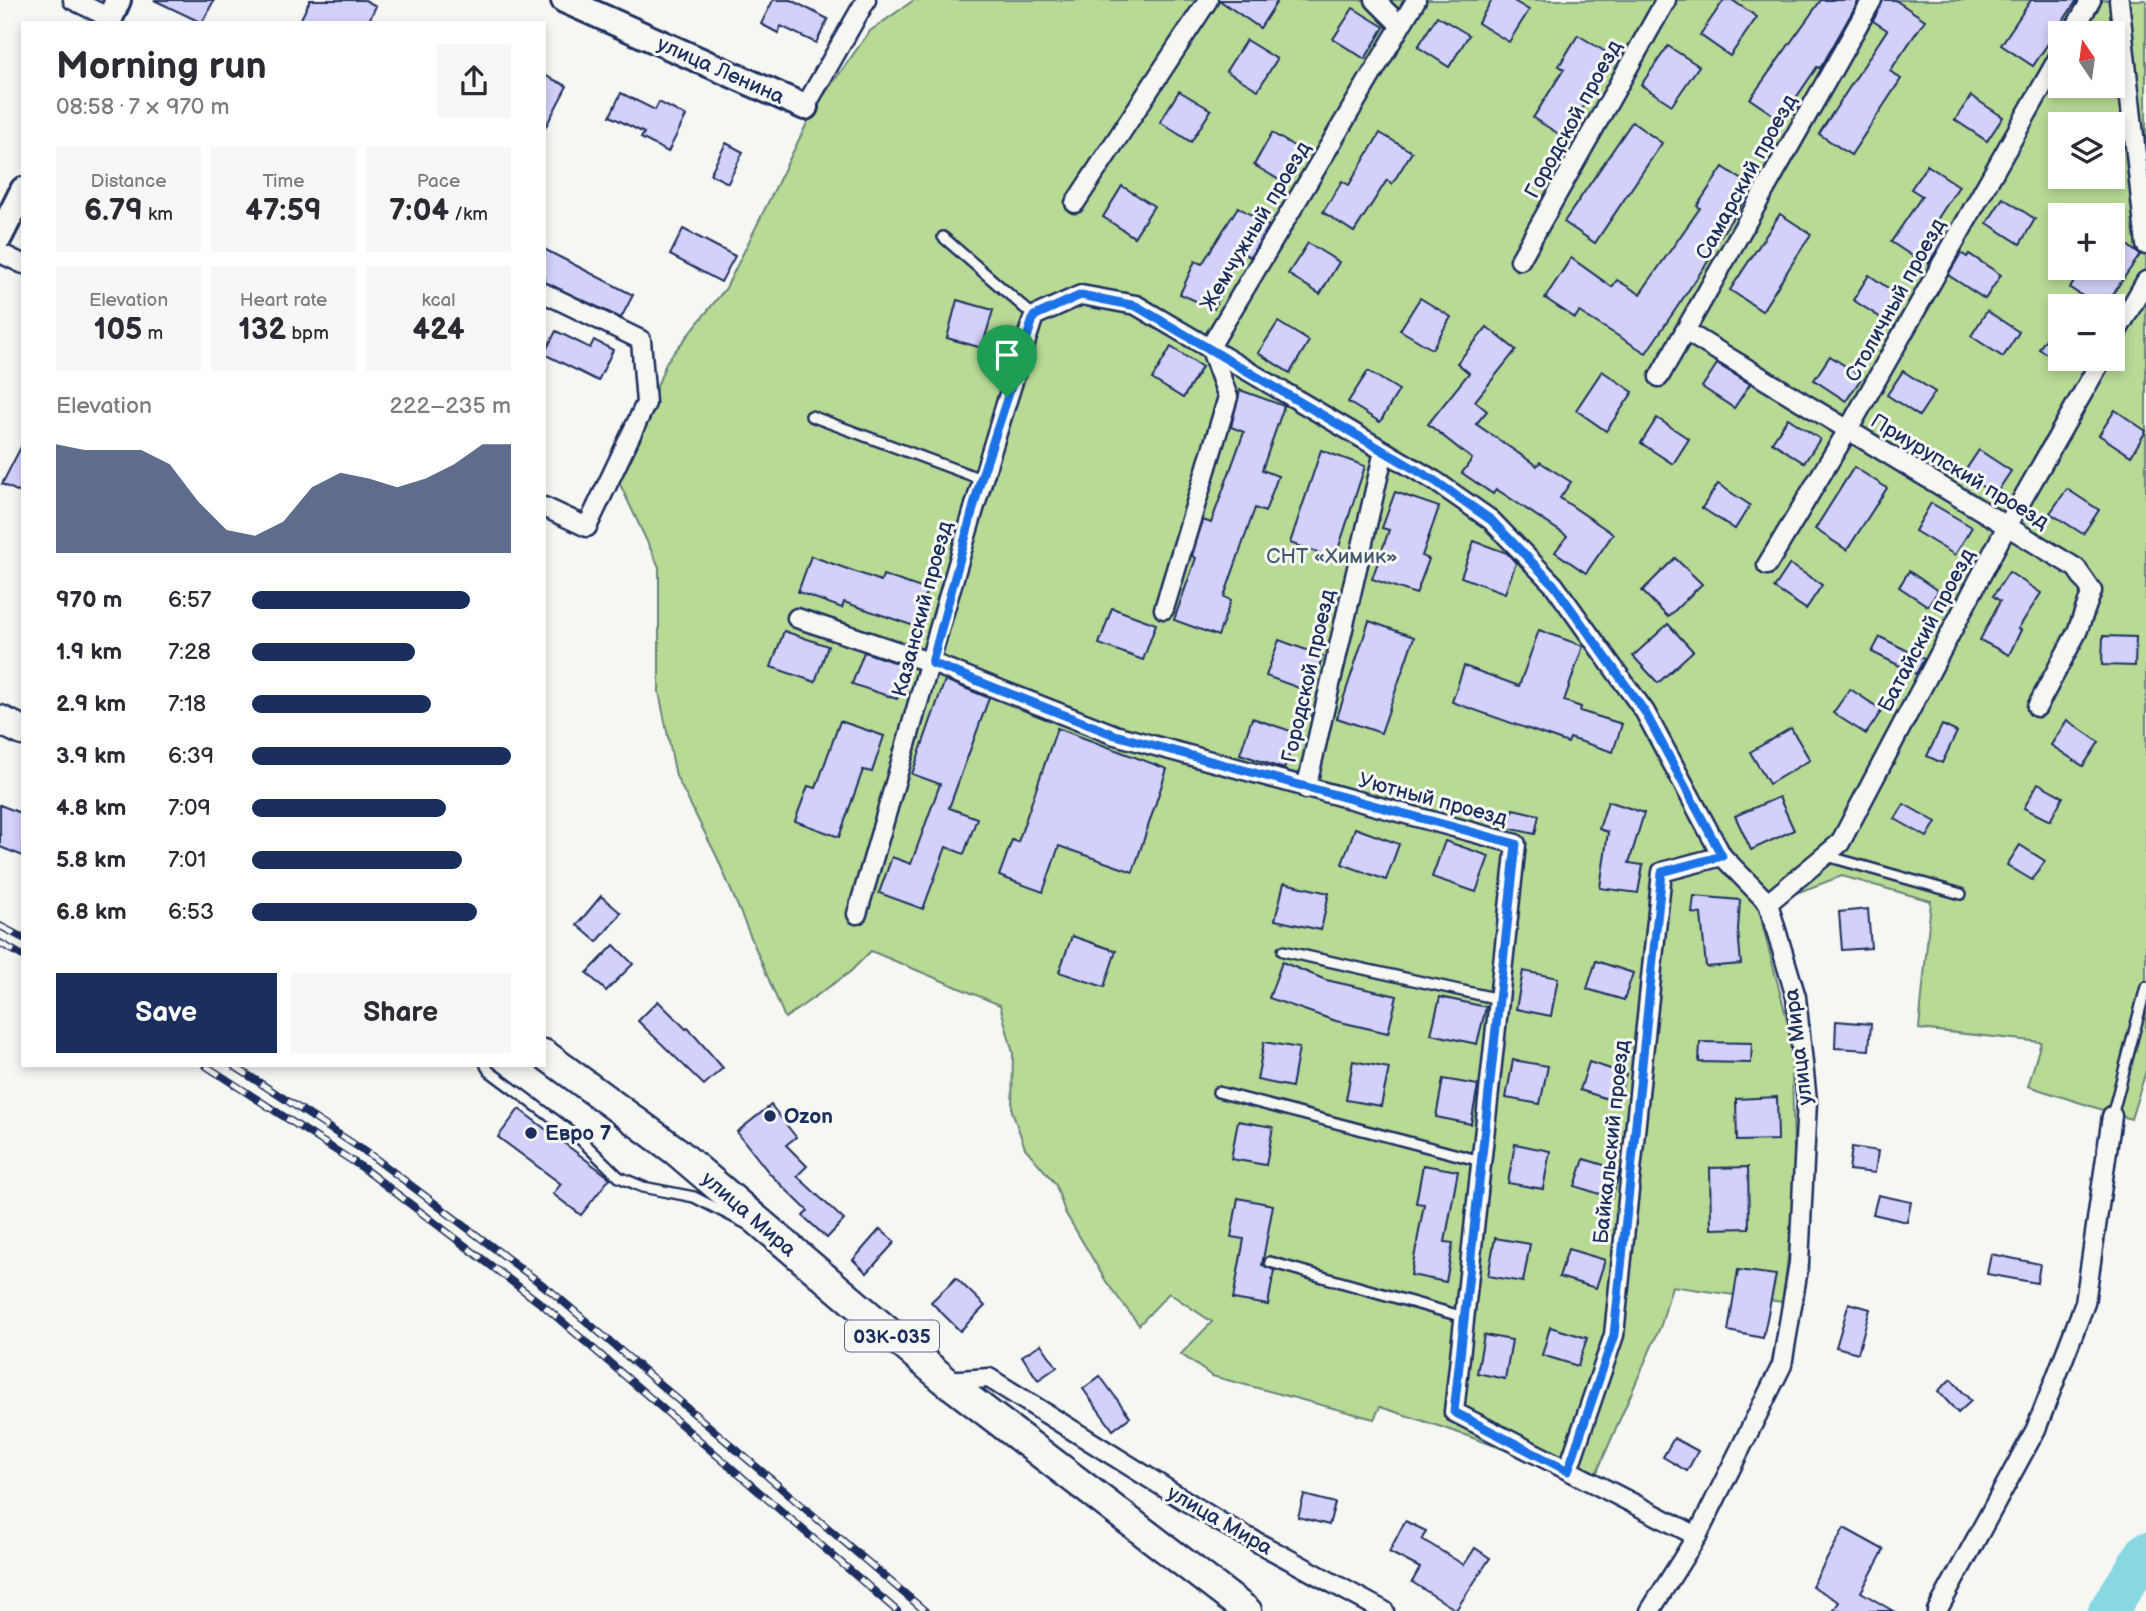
<!DOCTYPE html>
<html lang="en">
<head>
<meta charset="utf-8">
<style>
  body { margin:0; font-family:"Balsamiq Sans",sans-serif; background:#f7f7f7; color:#2b2b33; height:100vh; display:flex; flex-direction:column; font-size:26px; white-space:nowrap }
  * { box-sizing:border-box; margin:0 }
  p { font-size:23px; color:#7c7c81 }
  .icon { flex:none; width:38px; height:38px; fill:none; stroke:currentColor; stroke-width:2; stroke-linecap:round; stroke-linejoin:round }
  .map { position:relative; flex:1; overflow:hidden }
  .panel { position:absolute; left:21px; top:21px; width:525px; height:1046px; display:flex; flex-direction:column; background:#fff; border-radius:0px; box-shadow:0 4px 10px #0003 }
  .panel>* { flex:none }
  .needle { width:46px; rotate:347deg }
  .controls { position:absolute; left:2048px; top:21px; display:grid; gap:14px }
  .controls a { display:grid; place-items:center; width:77px; height:77px; border-radius:0px; background:#fff; box-shadow:0 4px 10px #0003; font-size:35px }
  .pin { position:absolute; display:grid; place-items:center; width:60px; height:60px; color:#fff; margin:-72px -30px; border-radius:50% 50% 50% 0; rotate:-45deg; box-shadow:0 0 7px #0007 }
  .pin .icon { rotate:45deg }
  .round { display:grid; place-items:center; flex:none; width:74px; height:74px; border-radius:0px; background:#f7f7f7 }
  .head { display:flex; align-items:center; justify-content:space-between; height:119px; padding:0 35px }
  h1 { font-size:38px; font-weight:600; line-height:52px }
  .figures { display:grid; grid-template-columns:repeat(3,1fr); gap:10px; height:119px; padding:7px 35px }
  .figures div { display:grid; align-content:center; border-radius:0px; background:#f7f7f7; text-align:center }
  .figures b { font-size:30px; font-weight:600 }
  .figures small { font-size:19px; font-weight:400 }
  .figures p { font-size:19px }
  .chart { height:196px; padding:14px 35px }
  .chart p { display:flex; justify-content:space-between }
  .chart svg { width:100%; height:126px; margin-top:7px; fill:#1b2f5e; opacity:.7 }
  .action { display:flex; gap:14px; margin-top:auto; padding:14px 35px }
  .action a { flex:1; height:80px; border-radius:0px; background:#1b2f5e; color:#fff; font-size:28px; font-weight:600; line-height:80px; text-align:center }
  .action a+a { background:#f7f7f7; color:#2b2b33 }
  ul { padding:0 35px; list-style:none; font-size:23px }
  li { display:grid; grid-template-columns:112px 84px 1fr; align-items:center; height:52px }
  li i { height:18px; border-radius:9px; background:#1b2f5e }
  .map>svg:first-child { display:block }
</style>
</head>
<body>
<div class="map">
<svg width="2146" height="1611" viewBox="0 0 2146 1611">
  <rect width="100%" height="100%" fill="#f6f6f2"/>
  <filter id="ink" filterUnits="userSpaceOnUse"><feTurbulence type="fractalNoise" baseFrequency=".0143" numOctaves="2"/><feDisplacementMap in="SourceGraphic" scale="14" xChannelSelector="R" yChannelSelector="G"/><feConvolveMatrix kernelMatrix="1 2 1 2 8 2 1 2 1" color-interpolation-filters="sRGB"/></filter>
  <g filter="url(#ink)">
    <path fill="#b7da95" stroke="#69847a" stroke-width="2" fill-rule="evenodd" d="M914,0H2146V1071L2131,1119L2028,1086L2041,1042L1919,1029L1931,901L1842,876L1769,903L1762,923L1791,1035L1795,1191L1783,1302L1672,1286L1661,1325L1590,1488C1523,1453 1452,1430 1380,1407L1374,1419L1212,1376L1181,1354L1212,1322L1169,1293L1139,1325L1107,1283L1065,1212L1055,1183L1025,1148L1012,1111L1013,1053L1000,1005L871,951L850,972L785,1018L717,857L676,776L659,692V567L619,482L667,361L726,288L814,109L870,31ZM2060,33H2112V86H2060ZM2060,124H2112V177H2060ZM2060,215H2112V268H2060ZM2060,306H2112V359H2060Z"/>
    <g fill="none" stroke-linecap="round" stroke-linejoin="round">
      <polyline stroke="#88d8e4" stroke-width="40" points="2108,1611 2146,1552"/>
    </g>
    <g fill="#d3d0f9" stroke="#1b2f5e" stroke-width="2">
      <polygon points="154,0 214,0 202,23"/>
      <polygon points="310,0 365,0 376,6 368,23 299,23"/>
      <polygon points="773,0 791,0 828,19 816,43 781,26 778,33 761,24"/>
      <polygon points="1219,0 1278,0 1260,28"/>
      <polygon points="1492,0 1512,0 1529,10 1509,42 1478,23"/>
      <polygon points="1724,0 1732,0 1757,17 1730,56 1700,35"/>
      <polygon points="1821,0 1859,0 1824,62 1820,68 1817,67 1781,120 1750,99"/>
      <polygon points="1883,0 1895,0 1925,20 1890,71 1901,79 1851,155 1819,134 1887,30 1873,21"/>
      <polygon points="2031,0 2077,0 2033,66 2001,45"/>
      <polygon points="1353,8 1384,27 1365,59 1333,39"/>
      <polygon points="1437,16 1469,35 1449,67 1418,47"/>
      <polygon points="1578,35 1609,54 1579,102 1584,105 1564,137 1533,118 1564,69 1559,66"/>
      <polygon points="1246,40 1277,59 1258,90 1226,71"/>
      <polygon points="1668,46 1699,66 1672,105 1641,85"/>
      <polygon points="544,75 567,86 544,130"/>
      <polygon points="1179,91 1211,110 1191,142 1160,122"/>
      <polygon points="621,93 655,110 659,102 686,116 668,152 641,138 644,133 610,116"/>
      <polygon points="1971,96 2003,117 1987,141 1955,120"/>
      <polygon points="1632,122 1662,143 1595,243 1564,222"/>
      <polygon points="1272,133 1304,152 1286,184 1254,165"/>
      <polygon points="1380,133 1412,152 1392,184 1387,180 1354,232 1323,212 1342,181 1349,185"/>
      <polygon points="726,143 743,152 728,183 710,174"/>
      <polygon points="1927,165 1959,186 1929,232 1942,241 1929,263 1925,260 1923,263 1891,242 1922,196 1911,189"/>
      <polygon points="1723,167 1753,187 1710,252 1713,254 1646,353 1579,312 1575,318 1545,298 1571,258 1612,287 1617,280 1640,294 1700,208 1697,206"/>
      <polygon points="1122,186 1154,206 1134,237 1103,217"/>
      <polygon points="2003,198 2035,219 2020,244 1987,223"/>
      <polygon points="1238,207 1269,226 1250,257 1239,251 1214,309 1180,294 1195,261 1202,264"/>
      <polygon points="1780,214 1811,234 1762,311 1730,290"/>
      <polygon points="683,229 735,256 721,282 670,255"/>
      <polygon points="2112,233 2140,255 2104,306 2098,306 2070,288 2083,268 2112,268"/>
      <polygon points="1308,243 1339,262 1320,294 1288,274"/>
      <polygon points="544,249 633,295 621,318 544,282"/>
      <polygon points="1961,253 1967,257 1969,254 2001,275 1985,299 1948,275"/>
      <polygon points="1869,275 1901,297 1886,321 1853,300"/>
      <polygon points="1420,298 1451,317 1432,349 1400,330"/>
      <polygon points="957,300 993,310 982,348 947,338"/>
      <polygon points="1987,311 2019,332 2003,357 1971,336"/>
      <polygon points="2060,318 2060,362 2039,349"/>
      <polygon points="1278,322 1309,341 1290,373 1258,353"/>
      <polygon points="1487,327 1516,350 1475,401 1487,411 1476,424 1537,466 1540,462 1571,482 1560,498 1613,534 1586,573 1555,552 1567,536 1496,489 1493,494 1462,473 1472,459 1428,424 1469,373 1457,363"/>
      <polygon points="556,331 590,348 594,340 613,350 598,381 544,354"/>
      <polygon points="1171,347 1202,367 1183,398 1152,379"/>
      <polygon points="1830,356 1862,377 1846,401 1814,380"/>
      <polygon points="1717,364 1750,384 1734,408 1702,387"/>
      <polygon points="1368,371 1399,390 1380,422 1348,402"/>
      <polygon points="1602,371 1633,392 1606,431 1576,410"/>
      <polygon points="1903,371 1935,392 1919,416 1887,395"/>
      <polygon points="1240,390 1284,406 1262,470 1278,476 1265,512 1255,508 1224,597 1231,600 1218,636 1174,620 1196,558 1192,556 1203,520 1211,523 1244,432 1231,427"/>
      <polygon points="2115,410 2146,431 2131,456 2099,435"/>
      <polygon points="1657,418 1689,439 1673,464 1641,443"/>
      <polygon points="1788,418 1820,439 1804,463 1772,442"/>
      <polygon points="23,443 23,494 2,484"/>
      <polygon points="1321,450 1365,466 1335,559 1290,543"/>
      <polygon points="1979,450 2011,471 1995,495 1963,474"/>
      <polygon points="1854,467 1887,488 1847,550 1815,529"/>
      <polygon points="1718,484 1750,505 1735,529 1702,508"/>
      <polygon points="2067,489 2099,510 2083,534 2050,513"/>
      <polygon points="1395,492 1439,507 1422,556 1429,559 1416,594 1372,579 1389,530 1382,528"/>
      <polygon points="1931,503 1972,527 1955,555 1915,531"/>
      <polygon points="1474,541 1507,553 1516,563 1505,593 1461,577"/>
      <polygon points="811,556 881,581 883,575 927,590 914,626 844,602 842,608 798,592"/>
      <polygon points="1675,558 1702,584 1668,617 1642,591"/>
      <polygon points="1790,564 1822,585 1806,609 1774,588"/>
      <polygon points="1909,571 1938,591 1928,606 1899,587"/>
      <polygon points="2009,572 2041,593 2018,629 2021,630 2009,655 1980,640 2000,601 1993,596"/>
      <polygon points="1112,608 1156,624 1143,660 1099,644"/>
      <polygon points="1369,621 1414,637 1381,733 1337,718"/>
      <polygon points="1668,624 1693,651 1658,683 1633,656"/>
      <polygon points="1539,630 1583,646 1564,701 1581,707 1580,711 1622,724 1613,752 1570,738 1568,743 1452,702 1464,666 1519,686"/>
      <polygon points="784,631 828,646 815,682 771,667"/>
      <polygon points="2103,636 2136,637 2135,666 2102,665"/>
      <polygon points="1880,637 1924,659 1916,674 1872,652"/>
      <polygon points="1279,640 1323,656 1310,692 1266,676"/>
      <polygon points="864,652 908,667 897,699 852,684"/>
      <polygon points="945,680 989,698 949,808 977,818 964,854 946,847 923,909 879,893 892,857 911,864 940,784 912,774"/>
      <polygon points="1850,689 1882,710 1866,734 1833,713"/>
      <polygon points="1252,718 1297,733 1284,769 1240,754"/>
      <polygon points="2067,720 2099,742 2083,766 2051,745"/>
      <polygon points="840,721 884,736 872,772 863,770 839,837 795,821 808,786 816,788"/>
      <polygon points="1942,725 1957,732 1942,763 1927,756"/>
      <polygon points="1057,728 1167,769 1133,872 1059,846 1043,892 999,876 1012,840 1018,842"/>
      <polygon points="1791,728 1810,760 1769,784 1750,752"/>
      <polygon points="2038,783 2063,797 2050,821 2024,808"/>
      <polygon points="1779,797 1794,830 1751,850 1735,816"/>
      <polygon points="1608,801 1644,813 1629,863 1643,865 1638,893 1600,888 1608,832 1599,829"/>
      <polygon points="1904,804 1936,822 1927,837 1895,819"/>
      <polygon points="0,805 23,814 23,856 0,847"/>
      <polygon points="1513,809 1539,815 1535,834 1508,828"/>
      <polygon points="1355,828 1399,844 1386,880 1342,864"/>
      <polygon points="1445,841 1489,856 1476,892 1432,877"/>
      <polygon points="2020,845 2045,861 2032,880 2007,865"/>
      <polygon points="1284,883 1329,893 1321,930 1275,920"/>
      <polygon points="601,896 621,913 597,942 577,925"/>
      <polygon points="1694,896 1740,900 1738,930 1741,964 1706,967 1701,914 1692,913"/>
      <polygon points="1868,909 1871,948 1842,950 1839,912"/>
      <polygon points="1072,936 1116,951 1104,987 1059,972"/>
      <polygon points="614,945 633,964 606,991 587,973"/>
      <polygon points="1596,961 1633,973 1624,1000 1587,989"/>
      <polygon points="1282,962 1326,980 1397,996 1388,1033 1336,1021 1269,998"/>
      <polygon points="1523,971 1558,978 1551,1016 1516,1009"/>
      <polygon points="1440,997 1486,1007 1477,1044 1431,1034"/>
      <polygon points="658,1001 686,1029 688,1028 723,1068 704,1085 638,1021"/>
      <polygon points="1836,1021 1871,1024 1869,1050 1835,1048"/>
      <polygon points="1264,1042 1299,1048 1292,1087 1257,1080"/>
      <polygon points="1700,1042 1752,1043 1751,1063 1699,1062"/>
      <polygon points="1513,1060 1548,1066 1540,1104 1506,1098"/>
      <polygon points="1353,1061 1389,1068 1381,1106 1346,1100"/>
      <polygon points="1589,1062 1626,1074 1617,1102 1580,1090"/>
      <polygon points="1443,1079 1478,1085 1471,1124 1436,1117"/>
      <polygon points="1777,1097 1778,1140 1737,1141 1736,1099"/>
      <polygon points="771,1105 796,1137 786,1145 807,1166 797,1176 844,1220 827,1238 803,1216 808,1211 770,1174 737,1132"/>
      <polygon points="519,1109 610,1178 581,1215 553,1194 561,1184 498,1137"/>
      <polygon points="1238,1121 1273,1127 1266,1165 1231,1159"/>
      <polygon points="1515,1144 1550,1151 1543,1189 1508,1183"/>
      <polygon points="1852,1147 1878,1151 1875,1173 1849,1170"/>
      <polygon points="1584,1159 1620,1170 1612,1198 1575,1186"/>
      <polygon points="1423,1165 1458,1171 1445,1242 1453,1243 1446,1282 1411,1275 1424,1204 1416,1203"/>
      <polygon points="1748,1167 1749,1228 1711,1229 1710,1168"/>
      <polygon points="1878,1195 1911,1202 1907,1222 1873,1214"/>
      <polygon points="1238,1198 1273,1205 1262,1265 1274,1270 1268,1305 1233,1299 1244,1239 1231,1237"/>
      <polygon points="880,1229 895,1242 867,1273 853,1260"/>
      <polygon points="1495,1238 1530,1244 1523,1282 1488,1276"/>
      <polygon points="1568,1249 1605,1260 1596,1288 1559,1277"/>
      <polygon points="1991,1254 2040,1264 2037,1283 1987,1274"/>
      <polygon points="1738,1270 1776,1275 1763,1338 1728,1331"/>
      <polygon points="956,1278 985,1306 960,1331 931,1302"/>
      <polygon points="1849,1303 1870,1309 1858,1353 1836,1347"/>
      <polygon points="1550,1327 1587,1338 1578,1366 1542,1355"/>
      <polygon points="1484,1335 1512,1340 1505,1379 1477,1373"/>
      <polygon points="1041,1344 1057,1367 1038,1380 1022,1356"/>
      <polygon points="1100,1376 1130,1417 1113,1430 1083,1389"/>
      <polygon points="1951,1379 1971,1401 1958,1413 1938,1391"/>
      <polygon points="1674,1438 1698,1451 1687,1471 1663,1457"/>
      <polygon points="1304,1495 1335,1503 1329,1525 1298,1517"/>
      <polygon points="1405,1521 1426,1531 1422,1539 1464,1565 1475,1548 1490,1558 1456,1610 1412,1582 1420,1568 1389,1552"/>
      <polygon points="1844,1528 1884,1550 1861,1592 1893,1611 1833,1611 1839,1602 1812,1586"/>
    </g>
    <g fill="none" stroke-linecap="round" stroke-linejoin="round">
      <g stroke="#1b2f5e" stroke-width="14">
        <g id="lane">
          <polyline points="943,237 1034,316"/>
          <polyline points="811,416 981,479"/>
          <polyline points="1827,856 1961,894"/>
          <polyline points="1283,951 1499,999"/>
          <polyline points="486,1066 489,1071 578,1137 619,1177 643,1187 694,1197 745,1223"/>
          <polyline points="1218,1092 1481,1161"/>
          <polyline points="2112,1116 2146,987"/>
          <polyline points="1270,1262 1464,1317"/>
        </g>
      </g>
      <g stroke="#1b2f5e" stroke-width="23">
        <g id="street">
          <polyline points="73,0 110,18"/>
          <polyline points="1375,0 1400,25"/>
          <polyline points="2119,0 2146,245"/>
          <polyline points="2072,33 2091,0"/>
          <polyline points="805,107 866,0"/>
          <polyline points="1075,203 1208,0"/>
          <polyline points="0,253 23,264"/>
          <polyline points="1520,260 1666,0"/>
          <polyline points="544,293 641,340 646,403 587,527 544,507"/>
          <polyline points="1685,331 2076,568 2092,591 2077,632 2037,707"/>
          <polyline points="2112,340 2146,281"/>
          <polyline points="1659,377 1872,0"/>
          <polyline points="1767,565 1848,430 2060,55"/>
          <polyline points="1164,609 1228,397 1210,347 1416,0"/>
          <polyline points="797,618 932,663 1115,735 1516,844 1454,1412 1697,1536"/>
          <polyline points="1306,789 1384,451"/>
          <polyline points="1768,903 1840,843 2007,526 2102,359"/>
          <path d="M857,914C916,715 969,514 1034,316L1081,295L1136,305L1435,481L1491,520L1554,585L1645,712L1722,856L1768,903L1796,997L1807,1101L1799,1263L1782,1365L1697,1536L1650,1611"/>
          <polyline points="946,1381 989,1378 1218,1521 1384,1611"/>
          <polyline points="1568,1470 1614,1335 1662,872 1722,856"/>
          <polyline points="1937,1611 2036,1429 2085,1303 2112,1116"/>
        </g>
      </g>
      <g stroke="#1b2f5e" stroke-width="30">
        <g id="secondary">
          <polyline points="564,0 805,107"/>
          <polyline points="108,23 118,0"/>
          <polyline points="0,236 23,190"/>
        </g>
      </g>
      <g stroke="#1b2f5e" stroke-width="33">
        <g id="primary">
          <polyline points="0,720 23,731"/>
          <polyline points="544,1054 676,1151 946,1381 1247,1611"/>
        </g>
      </g>
      <use href="#lane" stroke="#f6f6f2" stroke-width="9"/>
      <use href="#street" stroke="#f6f6f2" stroke-width="18"/>
      <use href="#secondary" stroke="#f6f6f2" stroke-width="24"/>
      <use href="#primary" stroke="#f6f6f2" stroke-width="28"/>
      <g stroke="#1b2f5e" stroke-width="8">
        <g id="rail">
          <polyline points="0,926 23,938"/>
          <polyline points="0,943 23,956"/>
          <polyline points="206,1066 363,1168 544,1306 897,1611"/>
          <polyline points="234,1066 372,1156 552,1292 925,1611"/>
        </g>
      </g>
      <use href="#rail" stroke="#f6f6f2" stroke-width="5" stroke-dasharray="16" stroke-linecap="butt"/>
    </g>
  </g>
  <g fill="none" stroke-linecap="round" stroke-linejoin="round" filter="url(#ink)">
    <g stroke="#fff" stroke-width="14">
      <polygon id="route" points="1081,295 1136,306 1435,481 1491,520 1554,585 1645,712 1722,856 1662,872 1614,1335 1568,1471 1454,1412 1516,844 1115,735 932,663 981,479 1034,316"/>
    </g>
    <use href="#route" stroke="#1a73e8" stroke-width="9"/>
  </g>
  <g fill="#1b2f5e" stroke="#f6f6f2" stroke-width="2.5">
    <circle cx="770" cy="1116" r="7"/>
    <circle cx="531" cy="1133" r="7"/>
  </g>
  <g text-anchor="middle" stroke-width="6" stroke-linejoin="round" paint-order="stroke">
    <rect fill="#f6f6f2" stroke="#5d6b8a" stroke-width="2" x="845" y="1320.5" width="94" height="31" rx="5"/>
    <g font-size="19" font-weight="bold" fill="#1b2f5e">
      <text x="892" y="1343">03К-035</text>
    </g>
    <g font-size="21" fill="#1b2f5e" stroke="#f6f6f2">
      <text transform="translate(721 70) rotate(24)" y="7">улица Ленина</text>
      <text transform="translate(1573 119) rotate(-61)" y="7">Городской проезд</text>
      <text transform="translate(1746 177) rotate(-61)" y="7">Самарский проезд</text>
      <text transform="translate(1255 226) rotate(-59)" y="7">Жемчужный проезд</text>
      <text transform="translate(1895 300) rotate(-61)" y="7">Столичный проезд</text>
      <text transform="translate(1960 471) rotate(31)" y="7">Приурупский проезд</text>
      <text transform="translate(922 609) rotate(-75)" y="7">Казанский проезд</text>
      <text transform="translate(1926 630) rotate(-62)" y="7">Батайский проезд</text>
      <text transform="translate(1308 676) rotate(-77)" y="7">Городской проезд</text>
      <text transform="translate(1433 799) rotate(15)" y="7">Уютный проезд</text>
      <text transform="translate(1798 1047) rotate(-97)" y="7">улица Мира</text>
      <text transform="translate(1611 1142) rotate(-84)" y="7">Байкальский проезд</text>
      <text transform="translate(749 1214) rotate(41)" y="7">улица Мира</text>
      <text transform="translate(1220 1520) rotate(30)" y="7">улица Мира</text>
    </g>
    <g font-size="21" fill="#425a6c" stroke="#f6f6f2">
      <text x="1332" y="563">СНТ «Химик»</text>
    </g>
    <g font-size="21" font-weight="bold" fill="#1b2f5e" stroke="#f6f6f2" text-anchor="start">
      <text x="784" y="1123">Ozon</text>
      <text x="545" y="1140">Евро 7</text>
    </g>
  </g>
</svg>
<div class="controls">
<a><svg class="needle" viewBox="-14 -14 28 28"><path d="M0-13l5 13h-10z" fill="#e53935"/><path d="M0 13l5-13h-10z" fill="#7c7c81"/></svg></a>
<a><svg class="icon" aria-label="layers" viewBox="0 0 24 24"><path d="M12 4l9 5-9 5-9-5zM3 14l9 5 9-5"/></svg></a>
<a>+</a>
<a>−</a>
</div>
<div class="pin" style="left:1007px;top:397px;background:#1e9e55"><svg class="icon" aria-label="arrive" viewBox="0 0 24 24"><path d="M6 21V4h12l-3 4 3 4H6"/></svg></div>
<section class="panel">
<div class="head"><div><h1>Morning run</h1><p>08:58 · 7 × 970 m</p></div><a class="round"><svg class="icon" aria-label="share" viewBox="0 0 24 24"><path d="M12 15V3M7 8l5-5 5 5M5 13v7h14v-7"/></svg></a></div>
<div class="figures">
<div><p>Distance</p><b>6.79<small> km</small></b></div>
<div><p>Time</p><b>47:59</b></div>
<div><p>Pace</p><b>7:04<small> /km</small></b></div>
</div>
<div class="figures">
<div><p>Elevation</p><b>105<small> m</small></b></div>
<div><p>Heart rate</p><b>132<small> bpm</small></b></div>
<div><p>kcal</p><b>424</b></div>
</div>
<div class="chart"><p><span>Elevation</span>222–235 m</p>
<svg viewBox="0 0 160 44" preserveAspectRatio="none"><path d="M0 44V6L10 8L20 8L30 8L40 13L50 26L60 36L70 38L80 33L90 21L100 16L110 18L120 21L130 18L140 13L150 6L160 6V44z"/></svg>
</div>
<ul>
<li><b>970 m</b>6:57<i style="width:84%"></i></li>
<li><b>1.9 km</b>7:28<i style="width:63%"></i></li>
<li><b>2.9 km</b>7:18<i style="width:69%"></i></li>
<li><b>3.9 km</b>6:39<i style="width:100%"></i></li>
<li><b>4.8 km</b>7:09<i style="width:75%"></i></li>
<li><b>5.8 km</b>7:01<i style="width:81%"></i></li>
<li><b>6.8 km</b>6:53<i style="width:87%"></i></li>
</ul>
<div class="action"><a>Save</a><a>Share</a></div>
</section>
</div>
</body>
</html>
